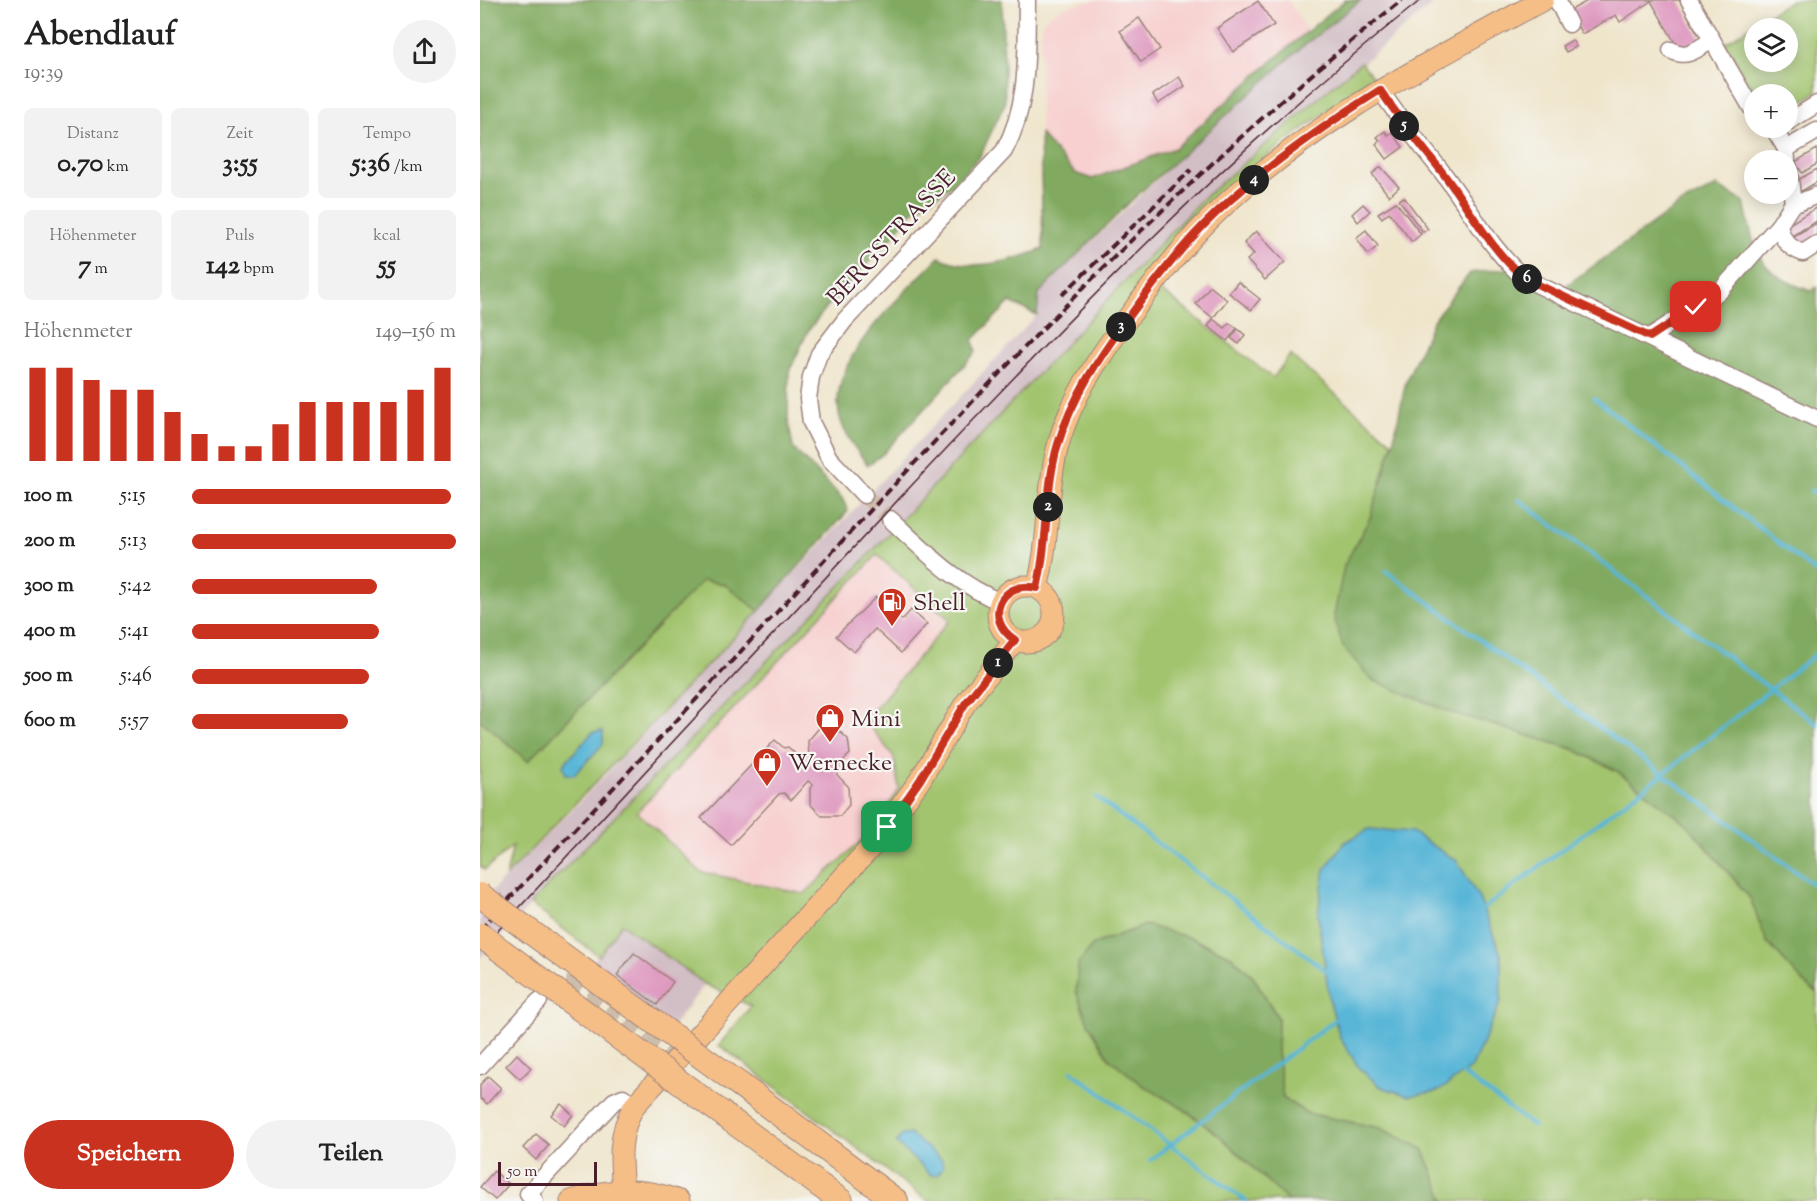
<!DOCTYPE html>
<html lang="de">
<head>
<meta charset="utf-8">
<style>
  body { margin:0; font-family:"Sorts Mill Goudy",serif; background:#f2f2f2; color:#222; height:100vh; display:flex; flex-direction:column; font-size:22px; white-space:nowrap }
  * { box-sizing:border-box; margin:0 }
  p { font-size:20px; color:#767676 }
  .icon { flex:none; width:33px; height:33px; fill:none; stroke:currentColor; stroke-width:2; stroke-linecap:round; stroke-linejoin:round }
  .map { position:relative; flex:1; overflow:hidden }
  .drawer { display:flex; flex-direction:column; background:#fff; width:480px }
  .drawer>* { flex:none }
  .tools { position:absolute; left:1264px; top:18px; display:grid; gap:12px }
  .tools a { display:grid; place-items:center; width:54px; height:54px; border-radius:50%; background:#fff; box-shadow:0 3px 15px #0003; font-size:30px }
  .scale { position:absolute; left:18px; bottom:15px; width:99px; box-sizing:border-box; padding-left:6px; border:3px solid #4a1f2b; border-top:0; font-size:16px; line-height:21px; white-space:nowrap; color:#4a1f2b; -webkit-text-stroke:4px #f6f6f2; paint-order:stroke }
  .pin { position:absolute; display:grid; place-items:center; width:51px; height:51px; color:#fff; margin:-26px; border-radius:12px; box-shadow:0 3px 9px #0006 }
  .km { position:absolute; width:30px; height:30px; margin:-15px; border-radius:50%; background:#222; color:#fff; font-size:16px; line-height:30px; text-align:center }
  .round { display:grid; place-items:center; flex:none; width:63px; height:63px; border-radius:32px; background:#f2f2f2 }
  .summary { display:flex; align-items:center; justify-content:space-between; height:102px; padding:0 24px }
  h1 { font-size:33px; font-weight:800; line-height:45px }
  .figures { display:grid; grid-template-columns:repeat(3,1fr); gap:9px; height:102px; padding:6px 24px }
  .figures div { display:grid; align-content:center; border-radius:9px; background:#f2f2f2; text-align:center }
  .figures b { font-size:26px; font-weight:800 }
  .figures small { font-size:16px; font-weight:400 }
  .figures p { font-size:16px }
  .chart { height:168px; padding:12px 24px }
  .chart p { display:flex; justify-content:space-between }
  .chart svg { width:100%; height:108px; margin-top:6px; stroke:#c8321e; stroke-width:6 }
  .cta { display:flex; gap:12px; margin-top:auto; padding:12px 24px }
  .cta a { flex:1; height:69px; border-radius:36px; background:#c8321e; color:#fff; font-size:24px; font-weight:800; line-height:69px; text-align:center }
  .cta a+a { background:#f2f2f2; color:#222 }
  ul { padding:0 24px; list-style:none; font-size:20px }
  li { display:grid; grid-template-columns:96px 72px 1fr; align-items:center; height:45px }
  li i { height:15px; border-radius:8px; background:#c8321e }
  main { display:flex; flex:1; min-height:0 }
  .map>svg:first-child { display:block }
</style>
</head>
<body>
<main>
<section class="drawer">
<div class="summary"><div><h1>Abendlauf</h1><p>19:39</p></div><a class="round"><svg class="icon" aria-label="share" viewBox="0 0 24 24"><path d="M12 15V3M7 8l5-5 5 5M5 13v7h14v-7"/></svg></a></div>
<div class="figures">
<div><p>Distanz</p><b>0.70<small> km</small></b></div>
<div><p>Zeit</p><b>3:55</b></div>
<div><p>Tempo</p><b>5:36<small> /km</small></b></div>
</div>
<div class="figures">
<div><p>Höhenmeter</p><b>7<small> m</small></b></div>
<div><p>Puls</p><b>142<small> bpm</small></b></div>
<div><p>kcal</p><b>55</b></div>
</div>
<div class="chart"><p><span>Höhenmeter</span>149–156 m</p>
<svg viewBox="0 0 160 44" preserveAspectRatio="none"><path d="M5 44V6M15 44V6M25 44V11M35 44V15M45 44V15M55 44V24M65 44V33M75 44V38M85 44V38M95 44V29M105 44V20M115 44V20M125 44V20M135 44V20M145 44V15M155 44V6"/></svg>
</div>
<ul>
<li><b>100 m</b>5:15<i style="width:98%"></i></li>
<li><b>200 m</b>5:13<i style="width:100%"></i></li>
<li><b>300 m</b>5:42<i style="width:70%"></i></li>
<li><b>400 m</b>5:41<i style="width:71%"></i></li>
<li><b>500 m</b>5:46<i style="width:67%"></i></li>
<li><b>600 m</b>5:57<i style="width:59%"></i></li>
</ul>
<div class="cta"><a>Speichern</a><a>Teilen</a></div>
</section>
<div class="map">
<svg width="1337" height="1201" viewBox="0 0 1337 1201">
  <rect width="100%" height="100%" fill="#f6f6f2"/>
  <filter id="ink" filterUnits="userSpaceOnUse"><feTurbulence type="fractalNoise" baseFrequency=".0167" numOctaves="2"/><feDisplacementMap in="SourceGraphic" scale="12" xChannelSelector="R" yChannelSelector="G"/><feConvolveMatrix kernelMatrix="1 2 1 2 8 2 1 2 1" color-interpolation-filters="sRGB"/></filter>
  <filter id="wash" filterUnits="userSpaceOnUse"><feTurbulence type="fractalNoise" baseFrequency=".008" numOctaves="4" result="noise"/><feDisplacementMap in="SourceGraphic" scale="24" xChannelSelector="R" yChannelSelector="G"/><feGaussianBlur stdDeviation="1.35" result="paint"/><feColorMatrix in="noise" values="0 0 0 0 0 0 0 0 0 0 0 0 0 0 0 0 0 1.4 0 .05"/><feComposite in="paint" operator="in"/></filter>
  <g filter="url(#wash)">
    <rect width="100%" height="100%" fill="#efe5cb"/>
    <g fill="#f7d0cf">
      <polygon points="615,0 808,0 828,31 695,148 612,179 595,173 560,134 560,78 561,31 565,19 581,8"/>
      <polygon points="397,555 470,620 385,720 414,757 419,789 394,829 324,894 221,872 157,812"/>
    </g>
    <g fill="#d2bec5">
      <polygon points="881,0 957,0 721,200 358,588 0,958 0,903 96,806 543,330 557,315 559,293 738,121 822,47"/>
      <polygon points="142,924 225,984 181,1041 100,978"/>
    </g>
    <g fill="#a2c46e" stroke="#76724c" stroke-width="1.5" fill-rule="evenodd">
      <path d="M1311,0H1337V92L1308,110V94L1275,95L1245,43ZM1275,28H1308V62H1275Z"/>
      <path d="M881,62L893,77L784,158L663,282L687,295L793,378L810,355L913,443L890,518L864,566L967,711L1093,749L1137,771L1207,824L1270,898L1287,942L1328,987L1337,992V1201H965L943,1149L900,1128L826,1113L803,1098L797,1052L798,1018L773,976L751,956L711,938L608,1023L629,1058L662,1085L702,1108L741,1137L808,1201H448L239,1045L271,1006L225,984L142,924L119,956L50,904L358,588L721,200C775,155 826,107 881,62ZM397,555L470,620L385,720L414,757L419,789L394,829L324,894L221,872L157,812ZM998,896L1021,955L842,946L838,914Z"/>
      <polygon points="223,580 244,584 279,611 26,876 33,846 5,870 0,866 0,720 48,761"/>
    </g>
    <g fill="#81aa61" stroke="#666446" stroke-width="1.5">
      <polygon points="0,0 522,0 525,103 500,156 473,185 429,214 416,233 346,308 328,331 309,372 308,419 313,448 362,498 368,511 279,611 244,584 223,580 48,761 0,720"/>
      <path d="M865,0H881L822,47L652,200L559,293L557,315L530,302L493,340L496,352L403,454L388,465C374,448 359,428 358,405C356,351 425,293 459,257C491,273 532,261 563,249L560,134L595,173L612,179L695,148L793,60Z"/>
      <path d="M1237,186L1264,202C1276,255 1276,272 1331,291L1337,287V992L1328,987L1287,942L1270,898L1207,824L1137,771L1093,749L967,711L892,680L863,647L854,616L864,566L890,518L913,443L926,381L954,319L990,273L1033,268L1060,282L1084,287L1199,205Z"/>
      <polygon points="666,925 711,938 751,956 773,976 798,1018 797,1052 803,1098 826,1113 900,1128 943,1149 965,1201 808,1201 741,1137 702,1108 662,1085 629,1058 608,1023 596,992 598,963 614,944"/>
    </g>
    <g fill="#58b6d7" stroke="#516a81" stroke-width="1.5">
      <polygon points="123,731 123,744 94,775 86,774 83,765 113,732"/>
      <polygon points="889,829 932,832 977,861 998,896 1021,955 1021,1001 992,1067 959,1091 929,1096 901,1087 879,1068 860,1038 849,998 838,914 845,869 864,843"/>
      <polygon points="430,1134 462,1160 463,1168 457,1175 451,1175 416,1143 422,1135"/>
    </g>
    <g fill="none" stroke-linecap="round" stroke-linejoin="round">
      <g stroke="#58b6d7" stroke-width="4">
        <polyline points="1114,398 1337,573"/>
        <polyline points="1331,491 1337,493"/>
        <polyline points="1039,500 1337,724"/>
        <polyline points="906,571 1337,887"/>
        <polyline points="616,797 848,972"/>
        <polyline points="999,912 1183,774 1337,653"/>
        <polyline points="591,1071 766,1201"/>
        <polyline points="981,1072 1053,1126"/>
        <polyline points="670,1160 859,1017"/>
      </g>
    </g>
    <g id="blocks">
      <g fill="#df99c0">
        <polygon points="1109,0 1199,0 1222,41 1206,50 1203,45 1198,48 1171,1 1140,22 1136,15 1102,34 1089,11"/>
        <polygon points="778,1 794,25 753,52 737,28"/>
        <polygon points="659,18 680,49 661,62 640,31"/>
        <polygon points="1092,40 1096,47 1086,52 1082,46"/>
        <polygon points="699,77 705,86 678,104 673,95"/>
        <polygon points="905,131 908,135 912,132 923,147 907,159 896,144 900,140 897,137"/>
        <polygon points="1337,149 1337,164 1322,173 1315,162"/>
        <polygon points="901,167 919,187 909,196 892,174"/>
        <polygon points="1337,169 1337,182 1320,192 1314,182"/>
        <polygon points="924,197 948,229 943,232 919,200"/>
        <polygon points="916,202 941,234 932,242 909,212 902,218 898,213"/>
        <polygon points="883,204 890,211 878,222 872,214"/>
        <polygon points="1337,207 1337,221 1312,236 1306,226"/>
        <polygon points="1337,223 1337,236 1318,247 1312,237"/>
        <polygon points="886,230 898,246 888,254 876,238"/>
        <polygon points="776,231 805,262 785,280 767,260 774,254 764,243"/>
        <polygon points="758,282 780,299 771,310 749,293"/>
        <polygon points="730,286 747,300 733,318 716,304"/>
        <polygon points="733,319 745,328 749,323 757,328 747,341 728,326"/>
        <polygon points="758,329 765,335 759,344 751,338"/>
        <polygon points="396,597 422,620 431,610 447,624 421,653 395,629 374,652 356,636"/>
        <polygon points="339,728 356,728 368,739 370,754 357,767 357,775 368,786 369,805 360,816 342,816 330,804 330,788 333,785 328,781 311,800 304,793 299,794 251,845 221,818 295,740 304,748 308,747 328,766 333,760 329,756 328,741"/>
        <polygon points="154,953 193,982 177,1005 137,975"/>
        <polygon points="37,1054 51,1068 40,1079 26,1066"/>
        <polygon points="8,1076 21,1088 7,1104 0,1098 0,1085"/>
        <polygon points="81,1104 93,1115 84,1126 71,1115"/>
        <polygon points="56,1134 69,1145 56,1160 43,1148"/>
        <polygon points="14,1171 29,1184 15,1200 0,1187"/>
      </g>
    </g>
  </g>
  <g filter="url(#ink)">
    <use href="#blocks" fill-opacity="0" stroke="#9c827b" stroke-width="1.5"/>
    <g fill="none" stroke-linecap="round" stroke-linejoin="round">
      <g stroke="#cebdab" stroke-width="16" stroke-dasharray="16 8" stroke-linecap="butt">
        <polyline points="384,495 410,519"/>
        <path d="M65,994C77,982 86,982 101,988L195,1061"/>
      </g>
      <g stroke="#9c827b" stroke-width="19">
        <g id="minor">
          <polyline points="1077,0 1089,24"/>
          <polyline points="1209,0 1275,114"/>
          <path d="M1191,50C1206,60 1219,48 1232,40"/>
          <path d="M900,90C919,118 938,142 959,168C988,204 1008,247 1044,278L1337,419"/>
          <polyline points="1308,122 1337,104"/>
          <polyline points="1294,129 1306,149 1307,160"/>
          <polyline points="1306,149 1337,131"/>
          <polyline points="1313,203 1318,203 1337,195"/>
          <path d="M1299,225C1302,240 1309,248 1323,253L1337,244"/>
          <polyline points="1170,337 1241,290 1299,225 1313,203 1308,165"/>
          <path d="M384,495L349,458L331,422L328,399L331,377L339,354L365,320L524,151C550,103 546,53 547,0"/>
          <path d="M410,519C445,551 477,585 521,602"/>
          <polyline points="0,1066 59,1001"/>
          <polyline points="55,1201 48,1194 134,1101 143,1097 154,1106"/>
        </g>
      </g>
      <g stroke="#9c827b" stroke-width="23">
        <g id="major">
          <circle cx="546" cy="614" r="28"/>
          <path d="M557,588C572,534 564,477 585,424C600,384 625,349 650,315C676,280 703,245 734,215C828,123 949,62 1063,0"/>
          <path d="M143,1190C140,1159 138,1134 154,1106L392,846L440,780L485,704L535,640"/>
          <path d="M91,1201C127,1188 164,1187 199,1201"/>
        </g>
      </g>
      <g stroke="#9c827b" stroke-width="26">
        <g id="highway">
          <polyline points="259,1084 416,1201"/>
          <polyline points="236,1109 361,1201"/>
        </g>
      </g>
      <use href="#minor" stroke="#fff" stroke-width="16"/>
      <use href="#major" stroke="#f6be87" stroke-width="21"/>
      <use href="#highway" stroke="#f6be87" stroke-width="24"/>
      <path stroke="#4a1f2b" stroke-width="1.5" d="M0,950C139,800 277,650 417,501C582,325 750,150 941,0"/>
      <g stroke="#4a1f2b" stroke-width="4" stroke-dasharray="9 4.5" stroke-linecap="butt">
        <polyline points="582,295 711,170"/>
        <path d="M0,930C99,824 199,719 297,612C494,397 692,183 922,0"/>
      </g>
      <g stroke="#9c827b" stroke-width="26" stroke-linecap="butt">
        <g id="highway-bridge">
          <polyline points="0,895 259,1084"/>
          <polyline points="0,935 236,1109"/>
        </g>
      </g>
      <use href="#highway-bridge" stroke="#f6be87" stroke-width="24"/>
    </g>
  </g>
  <g fill="none" stroke-linecap="round" stroke-linejoin="round" filter="url(#ink)">
    <g stroke="#fff" stroke-width="12">
      <path id="route" d="M407,827L440,780L485,704L535,640C503,620 520,579 557,588C569,541 564,491 578,444C592,398 618,359 646,321C674,283 702,245 736,213C786,166 843,126 900,90C919,118 938,142 959,168C988,205 1008,247 1044,278L1170,337L1216,307"/>
    </g>
    <use href="#route" stroke="#c8321e" stroke-width="8"/>
  </g>
  <defs>
    <g id="fuel-pin" transform="scale(1.5)"><path d="M0 17L-7.5 6A9.5 9.5 0 1 1 7.5 6Z" fill="#c8321e" stroke="#f6f6f2"/><path d="M-5.5-6h7V0h2V4h1.3V-2.5L3-4.5l.8-.8L6-3V5H2.5V1h-1V6h-7ZM-4.2-4.7v3.2H.2V-4.7Z" fill="#fff"/></g>
    <g id="shop-pin" transform="scale(1.5)"><path d="M0 17L-7.5 6A9.5 9.5 0 1 1 7.5 6Z" fill="#c8321e" stroke="#f6f6f2"/><path d="M-5-2.5h2.3a2.7 3.5 0 0 1 5.4 0H5L5.5 6h-11ZM-1.5-2.5h3a1.5 2.3 0 0 0-3 0Z" fill="#fff"/></g>
  </defs>
  <g fill-rule="evenodd">
    <use href="#fuel-pin" x="412" y="602"/>
    <use href="#shop-pin" x="350" y="718"/>
    <use href="#shop-pin" x="287" y="762"/>
  </g>
  <g text-anchor="middle" stroke-width="4.5" stroke-linejoin="round" paint-order="stroke">
    <g font-size="24" fill="#4a1f2b" stroke="#f6f6f2">
      <text transform="translate(411 237) rotate(-47)" y="8">BERGSTRASSE</text>
    </g>
    <g font-size="24" fill="#4a1f2b" stroke="#f6f6f2" text-anchor="start">
      <text x="433" y="610">Shell</text>
      <text x="371" y="726">Mini</text>
      <text x="308" y="770">Wernecke</text>
    </g>
  </g>
</svg>
<div class="tools">
<a><svg class="icon" aria-label="layers" viewBox="0 0 24 24"><path d="M12 4l9 5-9 5-9-5zM3 14l9 5 9-5"/></svg></a>
<a>+</a>
<a>−</a>
</div>
<div class="scale">50 m</div>
<div class="pin" style="left:407px;top:827px;background:#1e9e55"><svg class="icon" aria-label="arrive" viewBox="0 0 24 24"><path d="M6 21V4h12l-3 4 3 4H6"/></svg></div>
<div class="pin" style="left:1216px;top:307px;background:#d93025"><svg class="icon" aria-label="check" viewBox="0 0 24 24"><path d="M5 12l5 5 9-10"/></svg></div>
<b class="km" style="left:518px;top:663px">1</b>
<b class="km" style="left:568px;top:507px">2</b>
<b class="km" style="left:641px;top:327px">3</b>
<b class="km" style="left:774px;top:180px">4</b>
<b class="km" style="left:924px;top:126px">5</b>
<b class="km" style="left:1047px;top:279px">6</b>
</div>
</main>
</body>
</html>
